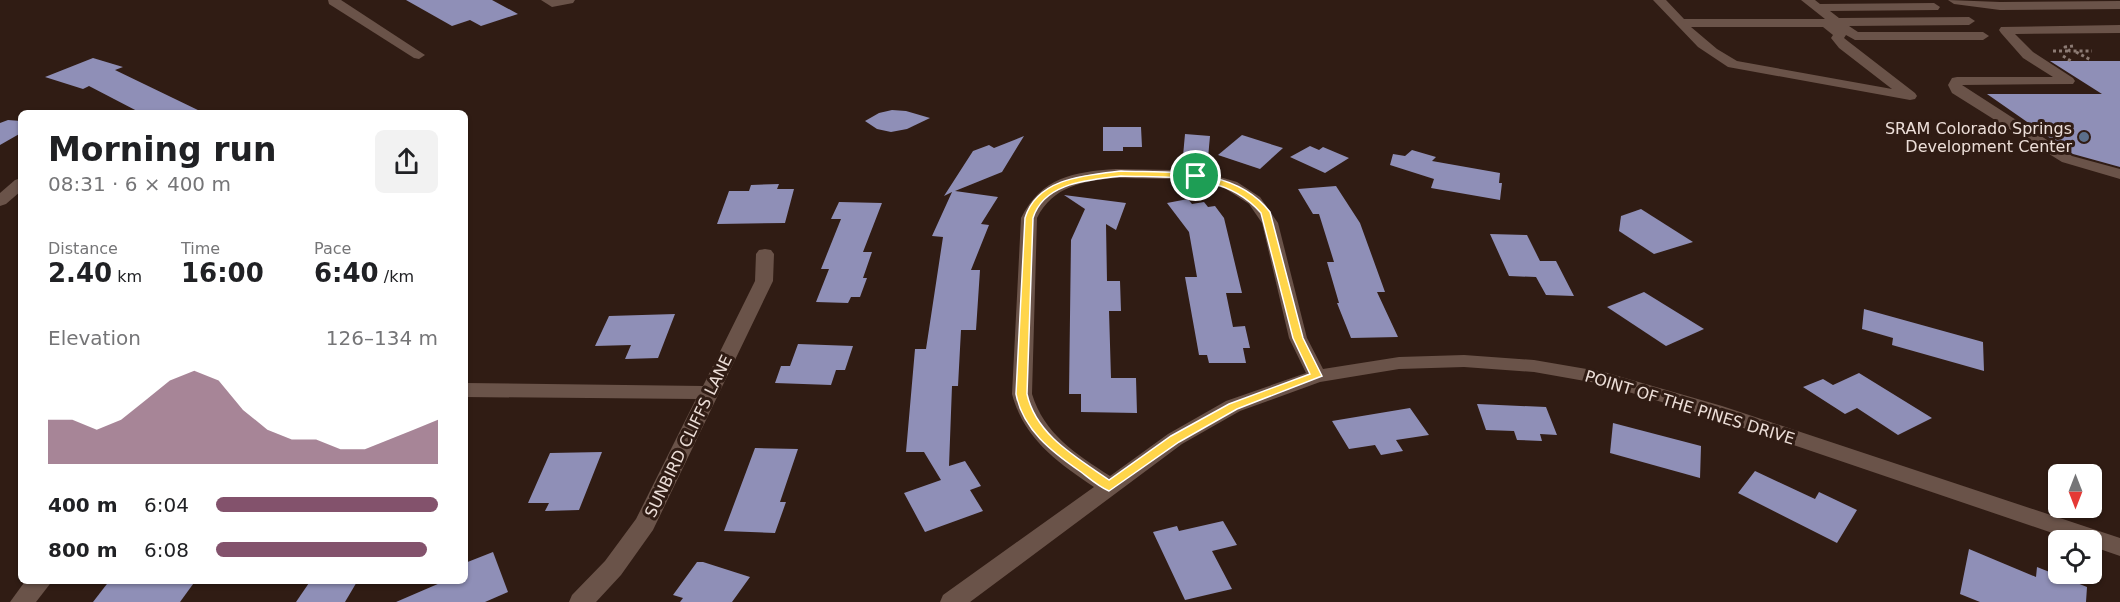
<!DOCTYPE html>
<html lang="en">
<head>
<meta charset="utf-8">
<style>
  body { margin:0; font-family:"DejaVu Sans",sans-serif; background:#f2f2f2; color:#202124; height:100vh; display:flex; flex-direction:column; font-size:22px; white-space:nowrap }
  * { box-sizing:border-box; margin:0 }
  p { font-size:20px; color:#757577 }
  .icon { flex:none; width:33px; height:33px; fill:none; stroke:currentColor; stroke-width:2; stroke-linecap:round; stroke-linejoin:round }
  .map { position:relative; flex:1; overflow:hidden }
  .sheet { position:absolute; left:18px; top:110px; width:450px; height:474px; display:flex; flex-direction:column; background:#fff; border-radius:9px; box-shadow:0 2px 4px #0004 }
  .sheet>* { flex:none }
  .needle { width:39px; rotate:180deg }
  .fabs { position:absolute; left:2048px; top:464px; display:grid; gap:12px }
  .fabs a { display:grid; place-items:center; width:54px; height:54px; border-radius:9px; background:#fff; box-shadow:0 2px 4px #0004; font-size:30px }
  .pin { position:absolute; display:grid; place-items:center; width:51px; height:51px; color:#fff; margin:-26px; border:3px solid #fff; border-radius:50%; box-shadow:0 2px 6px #0007 }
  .round { display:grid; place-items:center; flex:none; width:63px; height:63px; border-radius:9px; background:#f2f2f2 }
  .head { display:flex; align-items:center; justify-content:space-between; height:102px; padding:0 30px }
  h1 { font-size:33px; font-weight:800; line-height:45px }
  .stats { display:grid; grid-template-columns:repeat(3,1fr); gap:9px; height:102px; padding:6px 30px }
  .stats div { display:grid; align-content:center }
  .stats b { font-size:26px; font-weight:800 }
  .stats small { font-size:16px; font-weight:400 }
  .stats p { font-size:16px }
  .chart { height:168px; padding:12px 30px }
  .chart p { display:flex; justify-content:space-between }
  .chart svg { width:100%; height:108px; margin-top:6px; fill:#83526c; opacity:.7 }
  ul { padding:0 30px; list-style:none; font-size:20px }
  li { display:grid; grid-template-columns:96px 72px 1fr; align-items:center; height:45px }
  li i { height:15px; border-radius:8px; background:#83526c }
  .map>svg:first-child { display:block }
</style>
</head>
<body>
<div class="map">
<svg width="2120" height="602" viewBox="0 0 2120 602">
  <rect width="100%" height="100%" fill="#301c14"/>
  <g fill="#8f8fb7">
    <polygon points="406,0 492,0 518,14 481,26 470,20 452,26"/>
    <polygon points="93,58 123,67 115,70 202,112 139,112 89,86 83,89 45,77"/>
    <polygon points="2050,61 2120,61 2120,167 2073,154 1987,94 2102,94"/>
    <polygon points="892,110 906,111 930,118 907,129 891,132 877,129 865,121 879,113"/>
    <polygon points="8,120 21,121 21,133 0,145 0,123"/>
    <polygon points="1103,127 1141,127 1142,147 1123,147 1123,151 1103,151"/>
    <polygon points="1185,134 1210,136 1208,158 1183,156"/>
    <polygon points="1242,135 1283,148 1260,169 1218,155"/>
    <polygon points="1024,136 1002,172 955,191 998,197 981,224 989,225 971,270 980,270 976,330 961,330 958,386 952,386 949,466 965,461 981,486 970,490 983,511 925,532 904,493 941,480 924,452 906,452 915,349 926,349 943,237 932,236 952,192 944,196 973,151 989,145 994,148"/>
    <polygon points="1310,146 1319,150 1323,147 1349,158 1325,173 1290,157"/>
    <polygon points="1412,150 1436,157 1432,161 1500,173 1499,183 1502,183 1500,200 1431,188 1434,179 1390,165 1393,154 1405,156"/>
    <polygon points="779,184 777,189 794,189 785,223 717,224 729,191 749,191 751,185"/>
    <polygon points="1336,186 1360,223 1385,292 1377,292 1398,337 1351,338 1337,303 1339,303 1327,262 1334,262 1319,214 1313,214 1298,189"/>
    <polygon points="1064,195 1126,203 1116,230 1106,224 1107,281 1120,281 1121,311 1109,311 1111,378 1136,378 1137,413 1081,412 1081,394 1069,394 1071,240 1085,209"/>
    <polygon points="1188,199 1192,204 1204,202 1208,207 1215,206 1224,218 1242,293 1226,293 1233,327 1245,326 1250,348 1243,348 1246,363 1209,363 1207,355 1199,355 1185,277 1197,277 1189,232 1167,203"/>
    <polygon points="839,202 882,203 863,252 872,252 863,278 867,278 860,297 851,297 848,303 816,302 829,269 821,269 841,219 831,219"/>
    <polygon points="1641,209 1693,242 1654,254 1619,231 1621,216"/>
    <polygon points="1490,234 1527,235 1540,261 1556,261 1574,296 1546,295 1536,277 1509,276"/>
    <polygon points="1644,292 1704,329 1666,346 1607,307"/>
    <polygon points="1864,309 1983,342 1984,371 1892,345 1893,338 1862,329"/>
    <polygon points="675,314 658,358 625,359 631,345 595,346 609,316"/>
    <polygon points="798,344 853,346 845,370 836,370 831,385 775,383 781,366 790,366"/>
    <polygon points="1859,373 1932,418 1898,435 1857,408 1845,414 1803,387 1823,379 1833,385"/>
    <polygon points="1477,404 1546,407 1557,435 1540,434 1542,441 1517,440 1514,431 1486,430"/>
    <polygon points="1410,408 1429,435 1396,440 1403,451 1381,455 1375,445 1349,449 1332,421"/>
    <polygon points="1613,423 1701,446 1700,478 1610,453"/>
    <polygon points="755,448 798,449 780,502 786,502 775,533 724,531"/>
    <polygon points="602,452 579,510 545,511 549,503 528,503 550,453"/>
    <polygon points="1755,471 1815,499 1819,492 1857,510 1837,543 1738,493"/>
    <polygon points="1223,521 1237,545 1212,551 1232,589 1185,600 1153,532 1177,526 1179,531"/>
    <polygon points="1969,549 2036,577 2037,567 2087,587 2086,602 1980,602 1960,594"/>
    <polygon points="493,552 508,592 485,602 396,602 447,580 465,580 465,563"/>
    <polygon points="697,562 703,562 750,577 732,602 680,602 683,598 673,595"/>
    <polygon points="110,580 196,580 180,602 93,602"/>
    <polygon points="311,580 358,580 345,602 296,602"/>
  </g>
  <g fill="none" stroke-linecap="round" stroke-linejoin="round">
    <g stroke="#8c7b74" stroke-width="3" stroke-dasharray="3 3" stroke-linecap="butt">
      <polyline points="2073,46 2065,47 2070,51 2092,51"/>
      <polyline points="2053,51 2069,51"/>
      <polyline points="2076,52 2091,60"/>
      <polyline points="2063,56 2071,61"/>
    </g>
    <g fill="#6a5349" fill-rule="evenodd">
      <polygon points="328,0 341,0 425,55 419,59 414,58 329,4"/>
      <polygon points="541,0 575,0 573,3 552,7"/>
      <path d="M1653,0H1666L1684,19H1825L1801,0H1815L1820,4L1934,3L1940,7L1938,10L1830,11L1839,18L1969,17L1975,21L1969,25L1849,26L1858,32H1983L1989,36L1983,40H1855L1846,35L1844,38L1849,42L1915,93L1917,96L1915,99L1910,100L1728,67L1698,47ZM1691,27H1823L1833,35L1831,38L1839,48L1892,89L1737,61L1717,49Z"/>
      <polygon points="1948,0 2000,2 2120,1 2120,9 2000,10 1954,4"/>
      <polygon points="2120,25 2120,33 2015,34 2033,52 2073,78 2075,81 2073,84 1962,85 2072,156 2120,169 2120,179 2062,162 1952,93 1948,85 1952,78 1957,77 2053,77 2023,58 2001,33 1999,30 2001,27"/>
      <path d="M1116,169L1174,170L1206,173L1237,182L1260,197L1278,223L1307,338L1323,369L1399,357L1464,355L1534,360L1604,372L1722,406L2120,538V556L2091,546V540H2073L1708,416L1602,384L1534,372L1464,367L1399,369L1320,382L1240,411L1182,444L970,602H940L943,595L1094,487C1057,462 1024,439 1012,394L1021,218C1042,177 1073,172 1116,169ZM1116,178L1174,179L1206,182L1226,189L1249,204L1262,223L1289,338L1306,373L1226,401L1168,434L1110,476C1076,454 1044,434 1032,394L1037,218C1053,186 1083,181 1116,178Z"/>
      <polygon points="21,178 21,191 6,204 0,206 0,193 15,180"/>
      <polygon points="765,249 771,250 774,254 773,281 653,530 621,575 596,602 569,602 572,595 605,561 636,519 696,399 465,397 465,383 703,386 755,281 756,254 759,250"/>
      <polygon points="26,580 53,580 36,602 10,602"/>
    </g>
  </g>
  <path fill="#ffd54a" stroke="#fff" stroke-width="1.5" fill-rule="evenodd" d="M1121,171C1172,173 1235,167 1270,212L1303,338L1322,376L1237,409L1179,442L1109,491C1099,487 1090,479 1081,472C1052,452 1023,430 1016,394L1025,218C1037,178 1086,175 1121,171ZM1121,176C1170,178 1226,172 1261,213L1293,338L1310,374L1229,404L1171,436L1109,480C1076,457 1036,435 1027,394L1033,218C1044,182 1090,180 1121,176Z"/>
  <circle fill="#5c6f8a" stroke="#301c14" stroke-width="2" cx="2084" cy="137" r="6"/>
  <g text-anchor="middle" stroke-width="6" stroke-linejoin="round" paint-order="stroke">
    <g font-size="16" fill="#ecded8" stroke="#301c14" text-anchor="end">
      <text x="2072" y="134">SRAM Colorado Springs<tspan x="2072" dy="18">Development Center</tspan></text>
    </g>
    <g font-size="16" fill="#ecded8" stroke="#301c14">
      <text transform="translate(1690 407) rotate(17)" y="6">POINT OF THE PINES DRIVE</text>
      <text transform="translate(688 436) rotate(-64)" y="6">SUNBIRD CLIFFS LANE</text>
    </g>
  </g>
</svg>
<div class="fabs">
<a><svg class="needle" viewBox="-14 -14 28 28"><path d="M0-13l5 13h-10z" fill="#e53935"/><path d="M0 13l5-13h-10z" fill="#757577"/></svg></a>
<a><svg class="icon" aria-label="locate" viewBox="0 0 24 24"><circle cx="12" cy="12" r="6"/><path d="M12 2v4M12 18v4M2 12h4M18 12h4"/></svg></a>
</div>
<div class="pin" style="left:1196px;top:176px;background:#1e9e55"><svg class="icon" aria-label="arrive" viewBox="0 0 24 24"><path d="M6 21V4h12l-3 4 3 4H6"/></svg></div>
<section class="sheet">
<div class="head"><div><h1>Morning run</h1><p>08:31 · 6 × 400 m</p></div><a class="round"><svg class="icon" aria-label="share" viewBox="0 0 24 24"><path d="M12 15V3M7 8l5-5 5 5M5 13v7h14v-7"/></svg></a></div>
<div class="stats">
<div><p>Distance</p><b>2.40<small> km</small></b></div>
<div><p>Time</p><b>16:00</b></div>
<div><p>Pace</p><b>6:40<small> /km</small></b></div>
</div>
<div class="chart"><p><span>Elevation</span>126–134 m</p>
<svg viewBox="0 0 160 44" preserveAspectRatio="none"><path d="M0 44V26L10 26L20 30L30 26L40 18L50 10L60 6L70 10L80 22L90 30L100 34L110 34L120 38L130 38L140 34L150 30L160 26V44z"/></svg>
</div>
<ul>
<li><b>400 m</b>6:04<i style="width:100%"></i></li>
<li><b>800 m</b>6:08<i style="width:95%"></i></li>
</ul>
</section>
</div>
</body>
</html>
